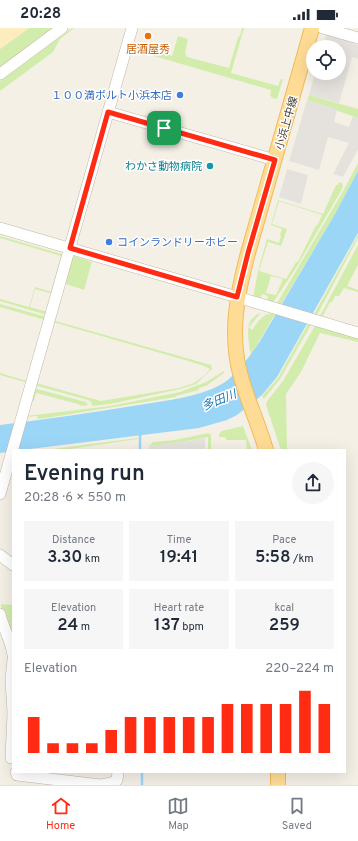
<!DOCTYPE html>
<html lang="en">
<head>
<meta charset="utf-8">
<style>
  body { margin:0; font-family:Overpass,"Noto Sans JP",sans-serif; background:#f6f6f7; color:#1f2937; height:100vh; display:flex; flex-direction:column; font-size:15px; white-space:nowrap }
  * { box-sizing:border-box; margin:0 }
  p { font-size:13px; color:#747a83 }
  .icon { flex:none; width:22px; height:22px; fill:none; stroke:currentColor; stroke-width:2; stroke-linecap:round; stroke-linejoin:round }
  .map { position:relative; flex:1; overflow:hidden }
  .side { position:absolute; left:12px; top:421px; width:334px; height:324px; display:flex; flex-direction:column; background:#fff; border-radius:0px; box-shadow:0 4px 16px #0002 }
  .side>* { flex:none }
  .fabs { position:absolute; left:306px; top:12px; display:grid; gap:8px }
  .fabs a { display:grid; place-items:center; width:40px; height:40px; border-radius:50%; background:#fff; box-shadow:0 4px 16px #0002; font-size:20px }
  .pin { position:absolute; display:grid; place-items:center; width:34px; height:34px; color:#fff; margin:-17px; border-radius:8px; box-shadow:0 2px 6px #0006 }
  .round { display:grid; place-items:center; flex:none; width:42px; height:42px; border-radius:21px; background:#f6f6f7 }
  .summary { display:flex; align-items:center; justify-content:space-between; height:68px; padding:0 12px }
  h1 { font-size:22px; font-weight:600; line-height:30px }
  .stats { display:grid; grid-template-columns:repeat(3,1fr); gap:6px; height:68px; padding:4px 12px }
  .stats div { display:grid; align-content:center; border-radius:0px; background:#f6f6f7; text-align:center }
  .stats b { font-size:17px; font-weight:600 }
  .stats small { font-size:11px; font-weight:400 }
  .stats p { font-size:11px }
  .chart { height:112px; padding:8px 12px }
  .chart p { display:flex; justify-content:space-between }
  .chart svg { width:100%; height:72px; margin-top:4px; stroke:#ff2c13; stroke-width:6 }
  .status { display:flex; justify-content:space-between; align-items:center; height:28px; padding:0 20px; background:#fff; direction:ltr }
  .status svg { height:11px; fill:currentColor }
  .dock { display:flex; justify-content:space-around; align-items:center; height:56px; border-top:1px solid #e0e1e3; background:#fff; font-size:11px; color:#747a83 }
  .dock a { display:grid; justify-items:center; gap:2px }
  .dock .current { color:#ff2c13 }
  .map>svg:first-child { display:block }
</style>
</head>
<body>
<div class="status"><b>20:28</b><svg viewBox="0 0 49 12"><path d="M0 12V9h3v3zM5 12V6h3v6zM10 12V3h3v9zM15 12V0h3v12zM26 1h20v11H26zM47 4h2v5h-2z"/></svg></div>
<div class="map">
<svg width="358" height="757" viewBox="0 0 358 757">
  <rect width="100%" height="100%" fill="#f5f0e6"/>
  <g fill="#d2edab" fill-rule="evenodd">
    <polygon points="29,0 56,0 0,41 0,21"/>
    <polygon points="72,0 74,0 60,11 53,24 0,63 0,53"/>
    <polygon points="242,0 244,0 231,45 278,58 281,51 283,51 277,71 272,70 270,67 271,62 130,21 132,15 172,28 178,8 188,11 185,25 187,29 229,40 238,9 240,8"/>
    <polygon points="309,67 358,81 358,90 307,72"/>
    <polygon points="358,135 358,143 335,186 280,278 276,277 342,165"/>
    <path d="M339,154L342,155L343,158L341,163L296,240L272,276L267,274L268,268L262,266L260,272L253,270L258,243L267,211L279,215L281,208L280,207L282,201L271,197L278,172L323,186L336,157H338ZM279,173L322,187L318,196L315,199L298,234H296L286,251L259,243L268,214L281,218L287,201L272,196ZM271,248L283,251L276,267L266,265Z"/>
    <polygon points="358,207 358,210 316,289 313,288"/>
    <path d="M0,208L65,227L47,287L0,273V271L29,279L35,259L51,264L61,228L0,210ZM35,261L53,266L47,284L30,279Z"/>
    <polygon points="358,217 358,237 347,258 358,262 358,264 344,260 339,268 335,268 332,274 330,274 322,290 320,288"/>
    <polygon points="74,228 92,234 84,262 63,255 70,229"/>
    <polygon points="0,276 47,289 28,355 0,347 0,345 27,353 45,292 0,279"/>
    <path d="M259,285L260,286L249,299L252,302C258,294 264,283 275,286L251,327C249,317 246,303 250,294C251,290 256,288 259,285Z"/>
    <path d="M52,292L211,337L212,341L196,356L180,361L110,376L92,378L91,374L88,372L34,357ZM53,294L188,333L204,338L210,341L205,347L194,355L179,360L101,373L36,355Z"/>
    <polygon points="308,296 311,297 280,351 264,371 262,368 278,350"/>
    <polygon points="315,298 358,310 358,314 320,305 301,344 286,366 287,422 281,422 266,377 267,373 283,353"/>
    <polygon points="224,343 224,345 206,358 199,360 199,362 176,368 176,369 46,390 38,391 37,388 26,389 26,388 110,378 180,364 206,354"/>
    <polygon points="33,360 86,374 88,377 82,378 78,376 36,365 34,373 30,372"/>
    <polygon points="243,398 252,422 247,422 246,412 227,412 225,409 219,409 219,406 222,403"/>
    <polygon points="208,405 211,406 211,422 208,422 208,409 182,414 149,418 153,414 175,412"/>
    <polygon points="138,410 138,411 63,422 45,422"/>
    <polygon points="1,576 13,577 13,606 11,608 3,592"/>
  </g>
  <polygon fill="#fdedbe" points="0,0 29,0 0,21"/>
  <g fill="#e5e2de">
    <polygon points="327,4 353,12 353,16 358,17 358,31 352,29 339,75 309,67 315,45 339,45 339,19 323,19"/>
    <polygon points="307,72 337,81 334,94 349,99 353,88 358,90 358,121 343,149 333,146 349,115 328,109 319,142 289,133"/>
    <polygon points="287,141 308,147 301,176 279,169"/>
    <polygon points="205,410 205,422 149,422 149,418 182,414"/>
  </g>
  <path fill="#9cd6f7" d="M358,143V205L277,349L262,367L237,387L227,392L199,400L22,422H13V423L0,425V397C49,391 97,384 145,376C170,372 204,368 225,354C236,347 253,324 260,313L335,186Z"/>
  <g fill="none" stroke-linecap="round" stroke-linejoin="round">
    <g stroke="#9cd6f7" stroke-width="2.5">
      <polyline points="140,405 140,422"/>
      <polyline points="142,744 142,757"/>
    </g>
    <g stroke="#c1b7a8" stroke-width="12">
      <g id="minor">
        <polyline points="323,0 358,10"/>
        <polyline points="0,46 62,0"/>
        <polyline points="108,84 275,132"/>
        <polyline points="0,200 237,269 358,305"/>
        <polyline points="0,466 132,0"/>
        <polyline points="0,527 13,537"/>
        <path d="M0,586C3,600 11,612 13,627"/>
        <polyline points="13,632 11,652 13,685"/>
        <polyline points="11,730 13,686"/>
        <polyline points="16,744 17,747 100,757 112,755 117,752 118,744"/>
      </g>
    </g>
    <g stroke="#efbb59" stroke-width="16">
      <g id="major">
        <path d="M266,422C259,397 248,374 241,349C229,307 237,266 248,225L312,0"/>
        <polyline points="278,744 278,757"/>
      </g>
    </g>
    <use href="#minor" stroke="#fff" stroke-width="11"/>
    <use href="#major" stroke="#ffdc95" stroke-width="14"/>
  </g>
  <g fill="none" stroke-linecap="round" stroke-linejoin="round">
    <g stroke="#fff" stroke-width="8">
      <polygon id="route" points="108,84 275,132 248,225 237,269 70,220"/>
    </g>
    <use href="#route" stroke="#ff2c13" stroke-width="5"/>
  </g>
  <circle fill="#e8710a" stroke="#fff" stroke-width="1.5" cx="148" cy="8" r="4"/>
  <g fill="#3f7fe0" stroke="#fff" stroke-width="1.5">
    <circle cx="180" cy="67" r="4"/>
    <circle cx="109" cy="214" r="4"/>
  </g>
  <circle fill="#0f9aa8" stroke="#fff" stroke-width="1.5" cx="210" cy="138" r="4"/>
  <g text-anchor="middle" stroke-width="3" stroke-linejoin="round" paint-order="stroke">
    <g font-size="11" fill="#c56008" stroke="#fff">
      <text x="148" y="25">居酒屋秀</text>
    </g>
    <g font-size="11" fill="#366cbe" stroke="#fff" text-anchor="end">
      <text x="172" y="71">１００満ボルト小浜本店</text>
      <text x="117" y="218" text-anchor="start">コインランドリーホビー</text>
    </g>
    <g font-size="11" fill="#484034" stroke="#fff">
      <text transform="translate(286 95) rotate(-74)" y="4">小浜上中線</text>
    </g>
    <g font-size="11" fill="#0d838f" stroke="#fff" text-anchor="end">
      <text x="202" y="142">わかさ動物病院</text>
    </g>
    <g font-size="12" font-style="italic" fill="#2178ae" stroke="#fff">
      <text transform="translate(219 372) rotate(-22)" y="4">多田川</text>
    </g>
  </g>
</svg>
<div class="fabs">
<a><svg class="icon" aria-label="locate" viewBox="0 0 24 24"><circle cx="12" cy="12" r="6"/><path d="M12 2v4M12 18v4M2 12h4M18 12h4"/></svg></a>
</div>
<div class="pin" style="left:164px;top:100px;background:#1e9e55"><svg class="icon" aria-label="arrive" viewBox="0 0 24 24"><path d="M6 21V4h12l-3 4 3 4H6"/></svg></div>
<section class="side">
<div class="summary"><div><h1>Evening run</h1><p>20:28 · 6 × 550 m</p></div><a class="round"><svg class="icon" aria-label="share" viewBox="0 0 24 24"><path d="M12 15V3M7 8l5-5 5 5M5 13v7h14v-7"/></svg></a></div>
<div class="stats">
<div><p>Distance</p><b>3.30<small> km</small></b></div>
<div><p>Time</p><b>19:41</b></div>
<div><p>Pace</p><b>5:58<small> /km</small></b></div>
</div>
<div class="stats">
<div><p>Elevation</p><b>24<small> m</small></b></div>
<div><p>Heart rate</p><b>137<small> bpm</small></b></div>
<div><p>kcal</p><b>259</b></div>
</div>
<div class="chart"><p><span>Elevation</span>220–224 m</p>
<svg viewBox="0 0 160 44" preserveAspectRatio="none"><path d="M5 44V22M15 44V38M25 44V38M35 44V38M45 44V30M55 44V22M65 44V22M75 44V22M85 44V22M95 44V22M105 44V14M115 44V14M125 44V14M135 44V14M145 44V6M155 44V14"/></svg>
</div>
</section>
</div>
<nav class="dock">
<a class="current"><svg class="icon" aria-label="home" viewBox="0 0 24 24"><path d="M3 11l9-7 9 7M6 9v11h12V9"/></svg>Home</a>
<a><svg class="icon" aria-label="map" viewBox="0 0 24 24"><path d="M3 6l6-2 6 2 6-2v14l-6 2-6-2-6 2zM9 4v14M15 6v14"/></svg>Map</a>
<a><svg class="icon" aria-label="saved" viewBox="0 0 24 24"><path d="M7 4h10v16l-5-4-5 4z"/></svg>Saved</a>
</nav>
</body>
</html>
